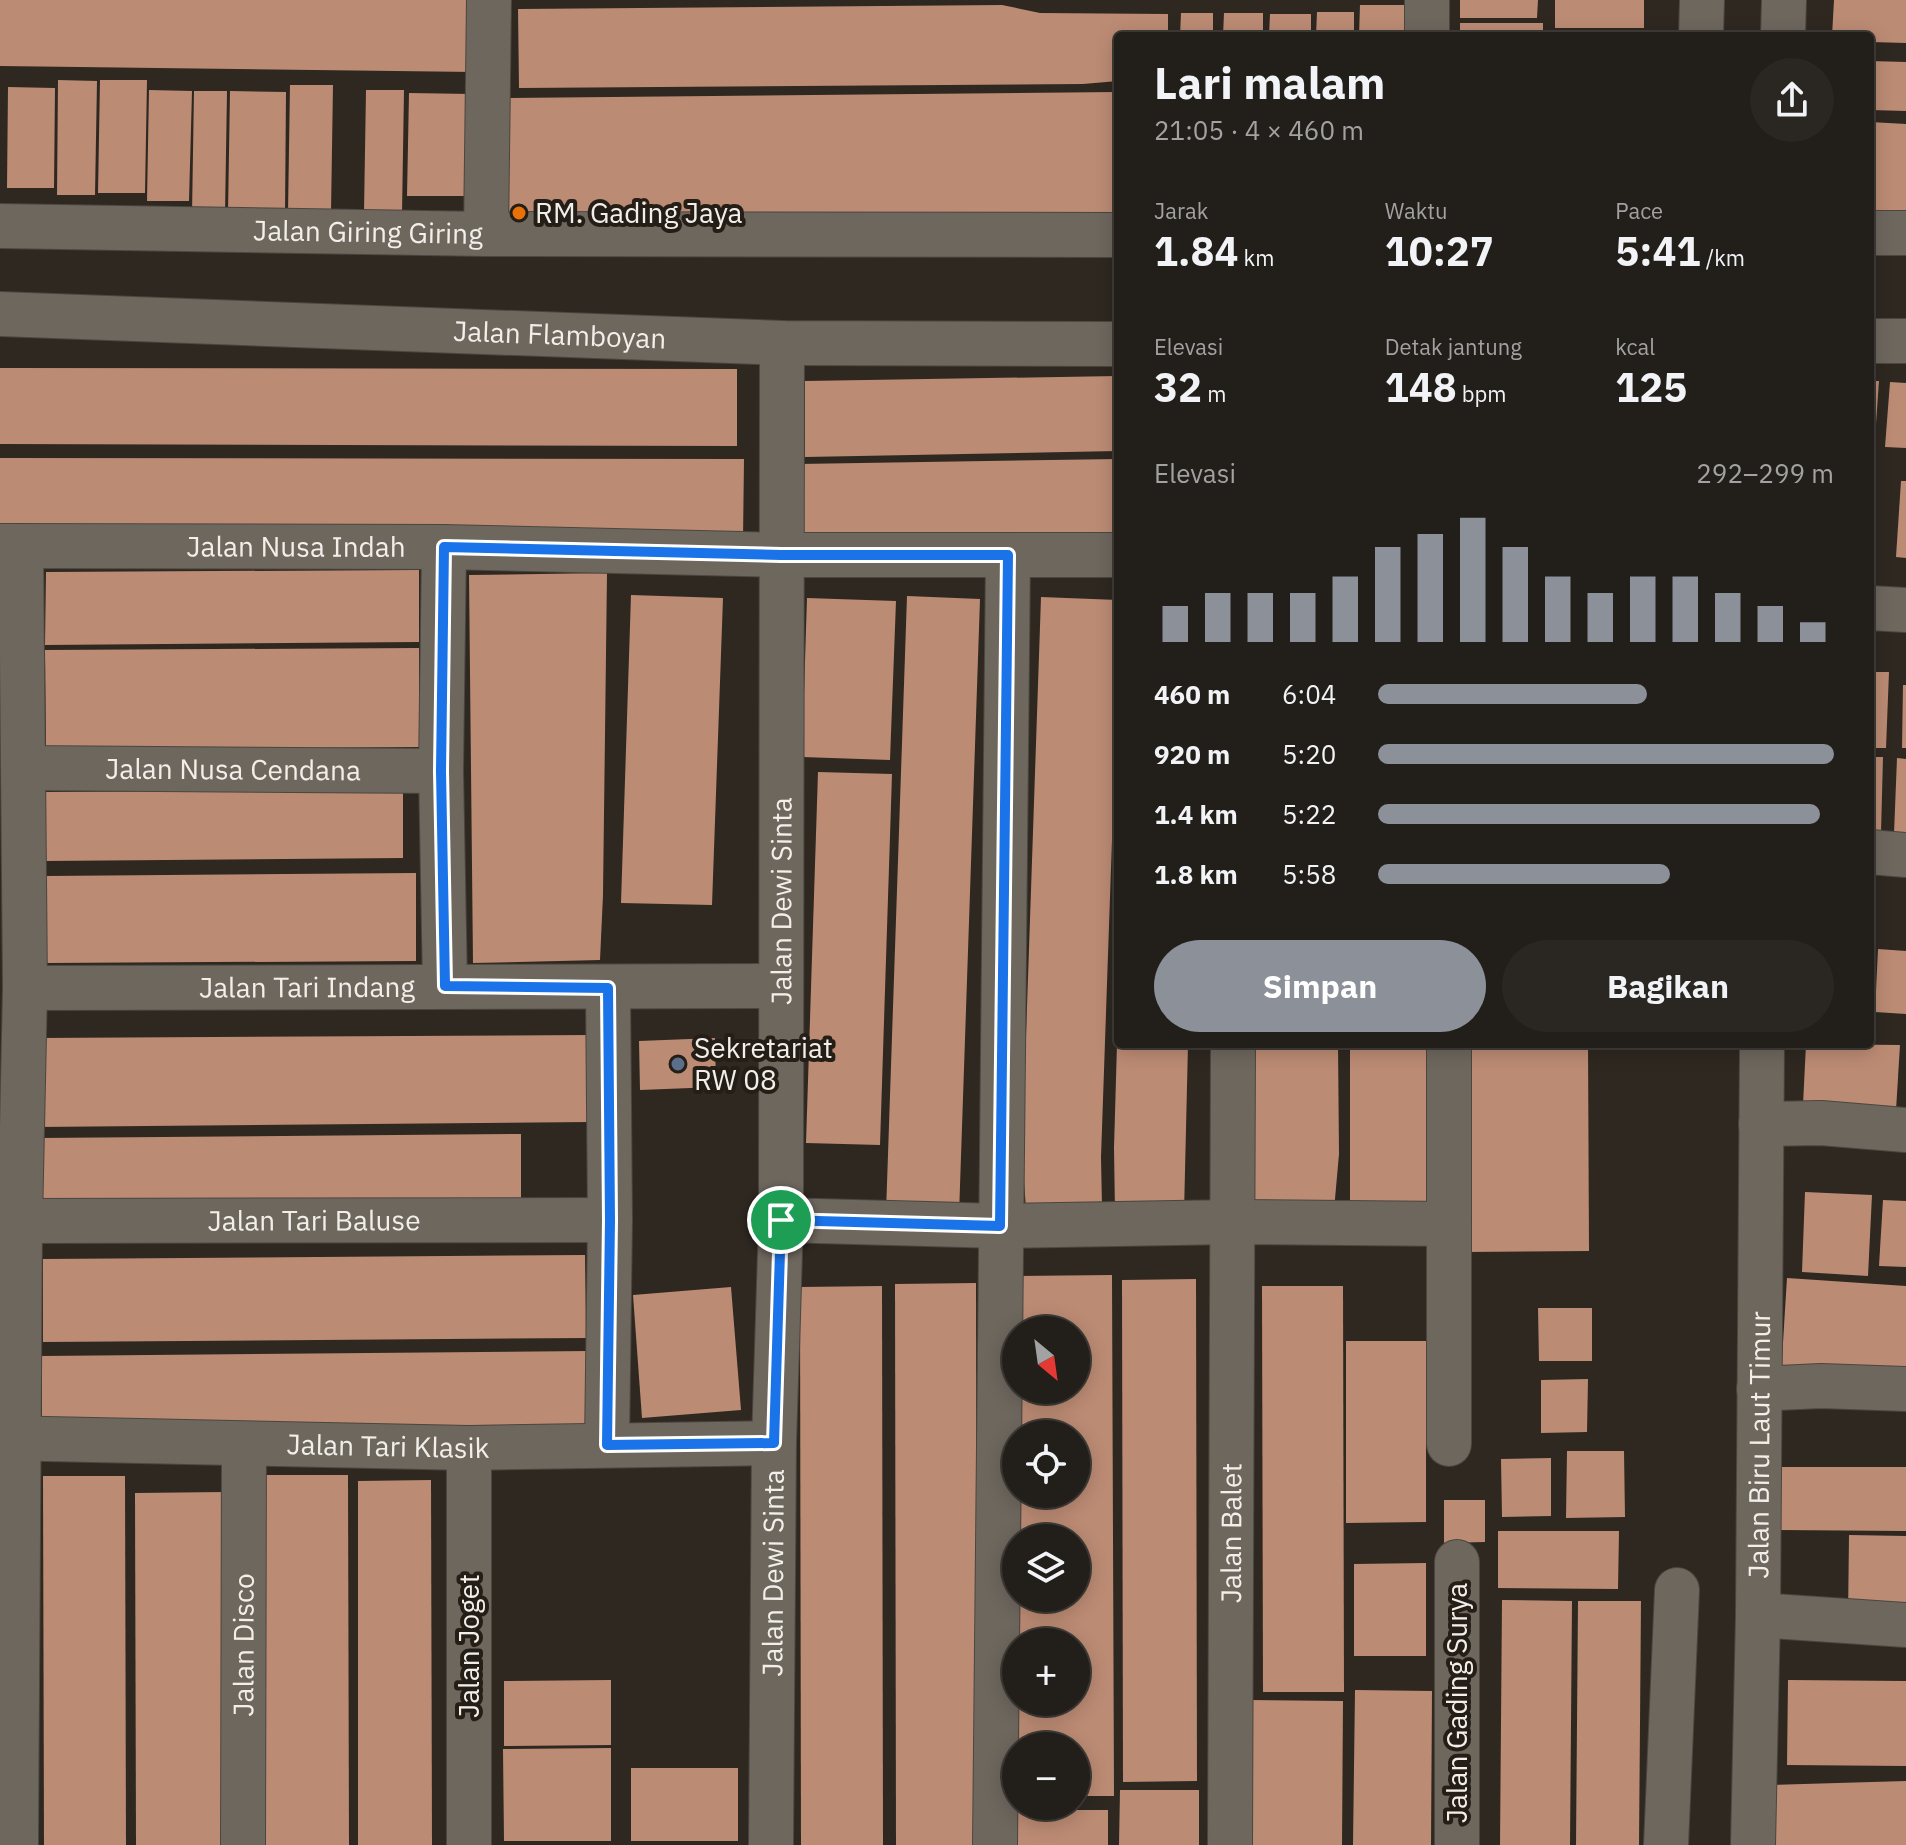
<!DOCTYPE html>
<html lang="id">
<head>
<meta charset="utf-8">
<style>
  body { margin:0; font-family:"IBM Plex Sans",sans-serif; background:#2a2722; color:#f1f3f6; height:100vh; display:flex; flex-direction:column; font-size:30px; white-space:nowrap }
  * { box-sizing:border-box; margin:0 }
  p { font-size:26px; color:#a2a2a2 }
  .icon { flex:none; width:44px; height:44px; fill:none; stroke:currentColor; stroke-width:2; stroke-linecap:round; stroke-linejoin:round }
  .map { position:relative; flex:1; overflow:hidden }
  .details { position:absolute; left:1114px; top:32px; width:760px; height:1016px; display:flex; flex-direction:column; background:#221e19; border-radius:8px; box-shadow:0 4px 20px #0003,0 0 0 2px #3f3c38 }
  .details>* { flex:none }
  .needle { width:52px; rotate:151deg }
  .controls { position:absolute; left:1002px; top:1316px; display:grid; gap:16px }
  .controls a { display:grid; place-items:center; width:88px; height:88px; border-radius:50%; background:#221e19; box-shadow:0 4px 20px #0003,0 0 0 2px #3f3c38; font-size:40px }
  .pin { position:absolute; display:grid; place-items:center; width:68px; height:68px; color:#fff; margin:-34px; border:4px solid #fff; border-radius:50%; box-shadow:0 2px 8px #0007 }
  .round { display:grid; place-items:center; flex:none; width:84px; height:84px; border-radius:42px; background:#2a2722 }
  .headline { display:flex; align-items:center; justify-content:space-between; height:136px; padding:0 40px }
  h1 { font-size:44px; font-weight:700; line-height:60px }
  .stats { display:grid; grid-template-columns:repeat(3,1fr); gap:12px; height:136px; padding:8px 40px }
  .stats div { display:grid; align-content:center }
  .stats b { font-size:40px; font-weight:700 }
  .stats small { font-size:22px; font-weight:400 }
  .stats p { font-size:22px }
  .chart { height:224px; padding:16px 40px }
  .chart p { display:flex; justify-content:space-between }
  .chart svg { width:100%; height:144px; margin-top:8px; stroke:#8c9099; stroke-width:6 }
  .primary-button { display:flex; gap:16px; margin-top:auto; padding:16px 40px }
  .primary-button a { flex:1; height:92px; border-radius:48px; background:#8c9099; color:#fff; font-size:32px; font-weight:700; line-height:92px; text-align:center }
  .primary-button a+a { background:#2a2722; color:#f1f3f6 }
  ul { padding:0 40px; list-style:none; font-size:26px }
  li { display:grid; grid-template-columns:128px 96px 1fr; align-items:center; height:60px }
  li i { height:20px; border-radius:10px; background:#8c9099 }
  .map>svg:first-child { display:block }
</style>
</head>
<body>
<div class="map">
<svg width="1906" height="1845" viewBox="0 0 1906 1845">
  <rect width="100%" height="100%" fill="#2e2821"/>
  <g fill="#bc8b74">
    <polygon points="0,0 477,0 475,72 0,66"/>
    <polygon points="1460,0 1538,0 1537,18 1460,18"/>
    <rect x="1555" y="0" width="89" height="28"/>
    <polygon points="1834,0 1906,0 1906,43 1870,42 1870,36 1832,36"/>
    <polygon points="1002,5 1040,13 1168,14 1168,36 1118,36 1118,81 1083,84 519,88 518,9"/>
    <polygon points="1360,5 1418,5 1418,36 1359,36"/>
    <polygon points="1317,12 1354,12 1354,36 1316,36"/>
    <polygon points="1181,13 1213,13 1213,36 1180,36"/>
    <polygon points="1224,13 1263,13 1263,36 1223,36"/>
    <polygon points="1270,14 1311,14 1311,36 1269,36"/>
    <rect x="1460" y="23" width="83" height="13"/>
    <polygon points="1870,61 1906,62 1906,111 1870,110"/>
    <polygon points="58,80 97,81 95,195 57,195"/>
    <polygon points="100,80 147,80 145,193 98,193"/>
    <polygon points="290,85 333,85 331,212 288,212"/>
    <polygon points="8,87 55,88 54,188 7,188"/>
    <polygon points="149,90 192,91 189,201 147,201"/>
    <polygon points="366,90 404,90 402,213 364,212"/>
    <polygon points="194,91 227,91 225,214 192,214"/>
    <polygon points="230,91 286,92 285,213 228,213"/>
    <polygon points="1118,92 1118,215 508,222 507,98"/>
    <polygon points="409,93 471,94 469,196 407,196"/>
    <polygon points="1870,122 1906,124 1906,213 1870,211"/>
    <polygon points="0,368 737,369 737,446 0,444"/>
    <polygon points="1118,376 1118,451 805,457 805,381"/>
    <polygon points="1870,381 1879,381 1873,466 1870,466"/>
    <polygon points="1890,382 1906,383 1906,448 1885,447"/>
    <polygon points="0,458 744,459 743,539 0,538"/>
    <polygon points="1118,459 1118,536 799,541 798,464"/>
    <polygon points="1901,481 1906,481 1906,558 1896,557"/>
    <polygon points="419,570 419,642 45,645 46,572"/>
    <polygon points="607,573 603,895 600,960 473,963 469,575"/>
    <polygon points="631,595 723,598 712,905 621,903"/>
    <polygon points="907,596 980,599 959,1215 886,1213"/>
    <polygon points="1041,597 1118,600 1118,667 1101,1157 1102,1207 1026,1209 1022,1154"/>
    <polygon points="807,598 896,601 890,760 802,757"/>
    <polygon points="419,648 419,747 46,750 45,650"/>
    <polygon points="1870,672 1889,672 1886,748 1870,748"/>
    <polygon points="1903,685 1906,685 1906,748 1902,748"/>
    <polygon points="1870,757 1883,757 1881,833 1870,833"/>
    <polygon points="1897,758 1906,759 1906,835 1894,834"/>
    <polygon points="818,772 892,774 880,1145 806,1143"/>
    <polygon points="403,790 403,858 45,861 45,792"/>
    <polygon points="416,873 416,961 46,963 46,876"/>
    <polygon points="1878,949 1906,951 1906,1014 1875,1012"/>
    <polygon points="590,1035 590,1122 37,1127 37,1038"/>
    <polygon points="715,1038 716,1087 640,1090 639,1041"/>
    <polygon points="1117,1044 1188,1044 1184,1213 1115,1213 1114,1148"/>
    <polygon points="1241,1044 1338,1044 1339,1154 1334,1210 1247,1210"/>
    <polygon points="1350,1044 1432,1044 1427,1208 1350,1205"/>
    <polygon points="1465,1044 1588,1044 1589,1251 1466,1252"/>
    <polygon points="1806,1044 1900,1045 1896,1110 1803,1105"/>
    <polygon points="521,1134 521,1207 38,1211 37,1138"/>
    <polygon points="1805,1192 1872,1195 1868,1276 1802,1272"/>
    <polygon points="1883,1200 1906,1201 1906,1267 1879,1266"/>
    <polygon points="585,1255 586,1338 43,1342 43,1259"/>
    <polygon points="1112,1275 1114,1796 1076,1796 1076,1746 1017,1746 1017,1702 1076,1702 1076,1642 1017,1642 1016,1598 1076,1598 1076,1538 1016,1538 1016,1494 1076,1494 1076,1434 1016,1434 1016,1390 1076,1390 1076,1330 1016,1330 1016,1276"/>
    <polygon points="1787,1278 1906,1286 1906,1381 1781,1375"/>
    <polygon points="1196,1279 1197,1781 1123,1782 1122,1280"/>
    <polygon points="976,1283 977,1845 896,1845 895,1284"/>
    <polygon points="882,1286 883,1845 801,1845 800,1287"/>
    <polygon points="1262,1286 1343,1286 1344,1692 1263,1692"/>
    <polygon points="731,1287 741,1410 642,1418 633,1295"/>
    <polygon points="1538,1308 1592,1308 1592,1361 1539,1361"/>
    <polygon points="1346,1341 1426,1341 1426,1522 1346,1523"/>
    <polygon points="589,1351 589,1429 42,1432 42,1356"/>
    <polygon points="1588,1379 1587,1432 1541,1433 1541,1380"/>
    <polygon points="1567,1451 1624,1451 1625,1517 1566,1518"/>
    <polygon points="1551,1458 1551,1516 1502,1517 1501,1459"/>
    <polygon points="1775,1467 1906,1467 1906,1531 1773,1530"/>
    <polygon points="265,1475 348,1475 349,1845 266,1845"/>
    <polygon points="43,1476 125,1476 126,1845 44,1845"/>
    <polygon points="431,1480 432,1845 358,1845 358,1481"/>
    <polygon points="224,1492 224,1845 136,1845 135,1493"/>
    <polygon points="1444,1500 1485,1500 1485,1542 1444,1543"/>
    <polygon points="1498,1531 1619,1531 1618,1589 1498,1588"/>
    <polygon points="1849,1535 1906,1536 1906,1619 1848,1619"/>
    <polygon points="1426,1563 1426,1656 1354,1656 1354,1564"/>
    <polygon points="1502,1600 1572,1601 1570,1845 1500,1845"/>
    <polygon points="1578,1601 1641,1601 1639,1845 1576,1845"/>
    <polygon points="611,1680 611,1745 504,1746 504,1681"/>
    <polygon points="1788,1680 1906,1681 1906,1766 1787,1765"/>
    <polygon points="1355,1690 1432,1691 1431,1845 1353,1845"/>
    <polygon points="1248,1700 1343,1701 1342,1845 1247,1845"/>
    <polygon points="611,1748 611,1841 504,1841 503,1749"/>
    <rect x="631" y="1768" width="107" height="73"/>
    <polygon points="1906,1781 1906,1845 1770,1845 1769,1785"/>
    <polygon points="1120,1790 1199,1790 1199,1845 1119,1845"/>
    <rect x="1013" y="1810" width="95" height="35"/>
  </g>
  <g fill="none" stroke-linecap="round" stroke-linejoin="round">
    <g stroke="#4b4640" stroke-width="46">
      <g id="minor">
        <polyline points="1427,36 1427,0"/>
        <polyline points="1701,36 1702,0"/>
        <polyline points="1783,36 1784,0"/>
        <path id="s1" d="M0,226L486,234L1118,235"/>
        <polyline points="1870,233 1906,233"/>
        <polyline points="486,234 489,0"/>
        <path id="s2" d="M0,314L782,343L1118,344"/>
        <polyline points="1870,341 1906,341"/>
        <path id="s3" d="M0,546L444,547L781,555H1118"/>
        <polyline points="444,547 441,771 445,986"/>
        <polyline points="1870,608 1906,610"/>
        <path id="s4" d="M25,768L441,771"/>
        <polyline points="1870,852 1906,855"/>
        <path id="s5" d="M25,988L780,986"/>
        <polyline points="1761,1124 1821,1123 1906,1130"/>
        <polyline points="781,1220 1000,1226 1233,1222 1449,1224 1449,1044"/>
        <path id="s6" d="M20,1221L610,1220"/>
        <polyline points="1759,1389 1821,1386 1906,1389"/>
        <path id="s7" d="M0,1438L469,1448L774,1443"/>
        <polyline points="1449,1444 1449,1224"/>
        <polyline points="607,1445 610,1220 608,988"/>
        <polyline points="469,1448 469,1845"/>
        <polyline points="1758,1615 1906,1625"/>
        <polyline points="16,1845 20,1221 25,988 21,546"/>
        <path id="s8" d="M243,1845L244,1445"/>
        <path id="s9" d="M771,1845L774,1443L781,1220L782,343"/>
        <polyline points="995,1845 1008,555"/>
        <path id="s10" d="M1230,1845L1233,1044"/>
        <polyline points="1457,1845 1457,1562"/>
        <polyline points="1666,1845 1677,1590"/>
        <path id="s11" d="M1753,1845L1758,1615L1762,1044"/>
      </g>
    </g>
    <use href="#minor" stroke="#6e675e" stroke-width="44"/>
  </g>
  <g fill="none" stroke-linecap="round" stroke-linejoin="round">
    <g stroke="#fff" stroke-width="16">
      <polygon id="route" points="444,547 781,555 1008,555 1000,1226 781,1220 774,1443 607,1445 610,1220 608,988 445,986 441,771"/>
    </g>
    <use href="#route" stroke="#1a73e8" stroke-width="10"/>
  </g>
  <circle fill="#e8710a" stroke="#241e17" stroke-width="3" cx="519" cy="213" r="8"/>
  <circle fill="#5c6f8a" stroke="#241e17" stroke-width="3" cx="678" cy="1064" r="8"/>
  <g text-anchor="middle" stroke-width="8" stroke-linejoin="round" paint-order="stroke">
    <g font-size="28" fill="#f2eeea" stroke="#241e17" text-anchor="start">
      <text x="535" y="223">RM. Gading Jaya</text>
      <text x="694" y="1058">Sekretariat<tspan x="694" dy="32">RW 08</tspan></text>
    </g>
    <g font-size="28" fill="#f2eeea" stroke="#241e17">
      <text dy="10" stroke="none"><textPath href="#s1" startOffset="368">Jalan Giring Giring</textPath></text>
      <text dy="10" stroke="none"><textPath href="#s2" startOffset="560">Jalan Flamboyan</textPath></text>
      <text dy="10" stroke="none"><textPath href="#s3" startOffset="296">Jalan Nusa Indah</textPath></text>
      <text dy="10" stroke="none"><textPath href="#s4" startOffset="208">Jalan Nusa Cendana</textPath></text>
      <text dy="10" stroke="none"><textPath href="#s9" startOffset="944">Jalan Dewi Sinta</textPath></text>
      <text dy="10" stroke="none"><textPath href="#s5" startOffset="282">Jalan Tari Indang</textPath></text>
      <text dy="10" stroke="none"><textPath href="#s6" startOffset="294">Jalan Tari Baluse</textPath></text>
      <text dy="10" stroke="none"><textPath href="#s11" startOffset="400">Jalan Biru Laut Timur</textPath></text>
      <text dy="10" stroke="none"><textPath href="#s7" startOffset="388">Jalan Tari Klasik</textPath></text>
      <text dy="10" stroke="none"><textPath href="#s10" startOffset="312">Jalan Balet</textPath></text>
      <text dy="10" stroke="none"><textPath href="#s9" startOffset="272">Jalan Dewi Sinta</textPath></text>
      <text dy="10" stroke="none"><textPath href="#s8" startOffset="200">Jalan Disco</textPath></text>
      <text transform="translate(469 1646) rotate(-90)" y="10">Jalan Joget</text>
      <text transform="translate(1457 1703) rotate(-90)" y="10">Jalan Gading Surya</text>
    </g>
  </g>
</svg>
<div class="controls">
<a><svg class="needle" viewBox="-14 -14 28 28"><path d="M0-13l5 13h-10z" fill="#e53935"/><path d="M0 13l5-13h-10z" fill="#a2a2a2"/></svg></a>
<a><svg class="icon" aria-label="locate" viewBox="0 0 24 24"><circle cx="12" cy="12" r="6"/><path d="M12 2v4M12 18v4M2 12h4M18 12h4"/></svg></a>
<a><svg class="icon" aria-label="layers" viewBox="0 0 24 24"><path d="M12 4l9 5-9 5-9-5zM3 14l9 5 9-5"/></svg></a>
<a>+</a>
<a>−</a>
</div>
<div class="pin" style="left:781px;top:1220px;background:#1e9e55"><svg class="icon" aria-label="arrive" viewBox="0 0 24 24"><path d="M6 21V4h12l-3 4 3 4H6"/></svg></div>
<section class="details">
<div class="headline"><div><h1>Lari malam</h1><p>21:05 · 4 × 460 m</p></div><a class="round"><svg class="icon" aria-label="share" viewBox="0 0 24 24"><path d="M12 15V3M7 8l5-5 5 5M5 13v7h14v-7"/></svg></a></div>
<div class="stats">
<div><p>Jarak</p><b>1.84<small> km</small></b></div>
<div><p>Waktu</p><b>10:27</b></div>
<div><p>Pace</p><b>5:41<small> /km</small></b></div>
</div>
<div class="stats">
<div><p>Elevasi</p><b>32<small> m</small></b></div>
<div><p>Detak jantung</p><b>148<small> bpm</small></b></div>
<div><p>kcal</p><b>125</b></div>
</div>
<div class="chart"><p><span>Elevasi</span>292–299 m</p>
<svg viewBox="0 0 160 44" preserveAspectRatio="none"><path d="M5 44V33M15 44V29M25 44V29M35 44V29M45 44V24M55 44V15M65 44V11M75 44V6M85 44V15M95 44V24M105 44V29M115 44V24M125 44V24M135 44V29M145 44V33M155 44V38"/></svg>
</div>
<ul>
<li><b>460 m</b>6:04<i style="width:59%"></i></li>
<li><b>920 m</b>5:20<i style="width:100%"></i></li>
<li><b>1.4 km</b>5:22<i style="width:97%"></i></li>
<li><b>1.8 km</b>5:58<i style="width:64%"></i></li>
</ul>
<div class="primary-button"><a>Simpan</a><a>Bagikan</a></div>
</section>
</div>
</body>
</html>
